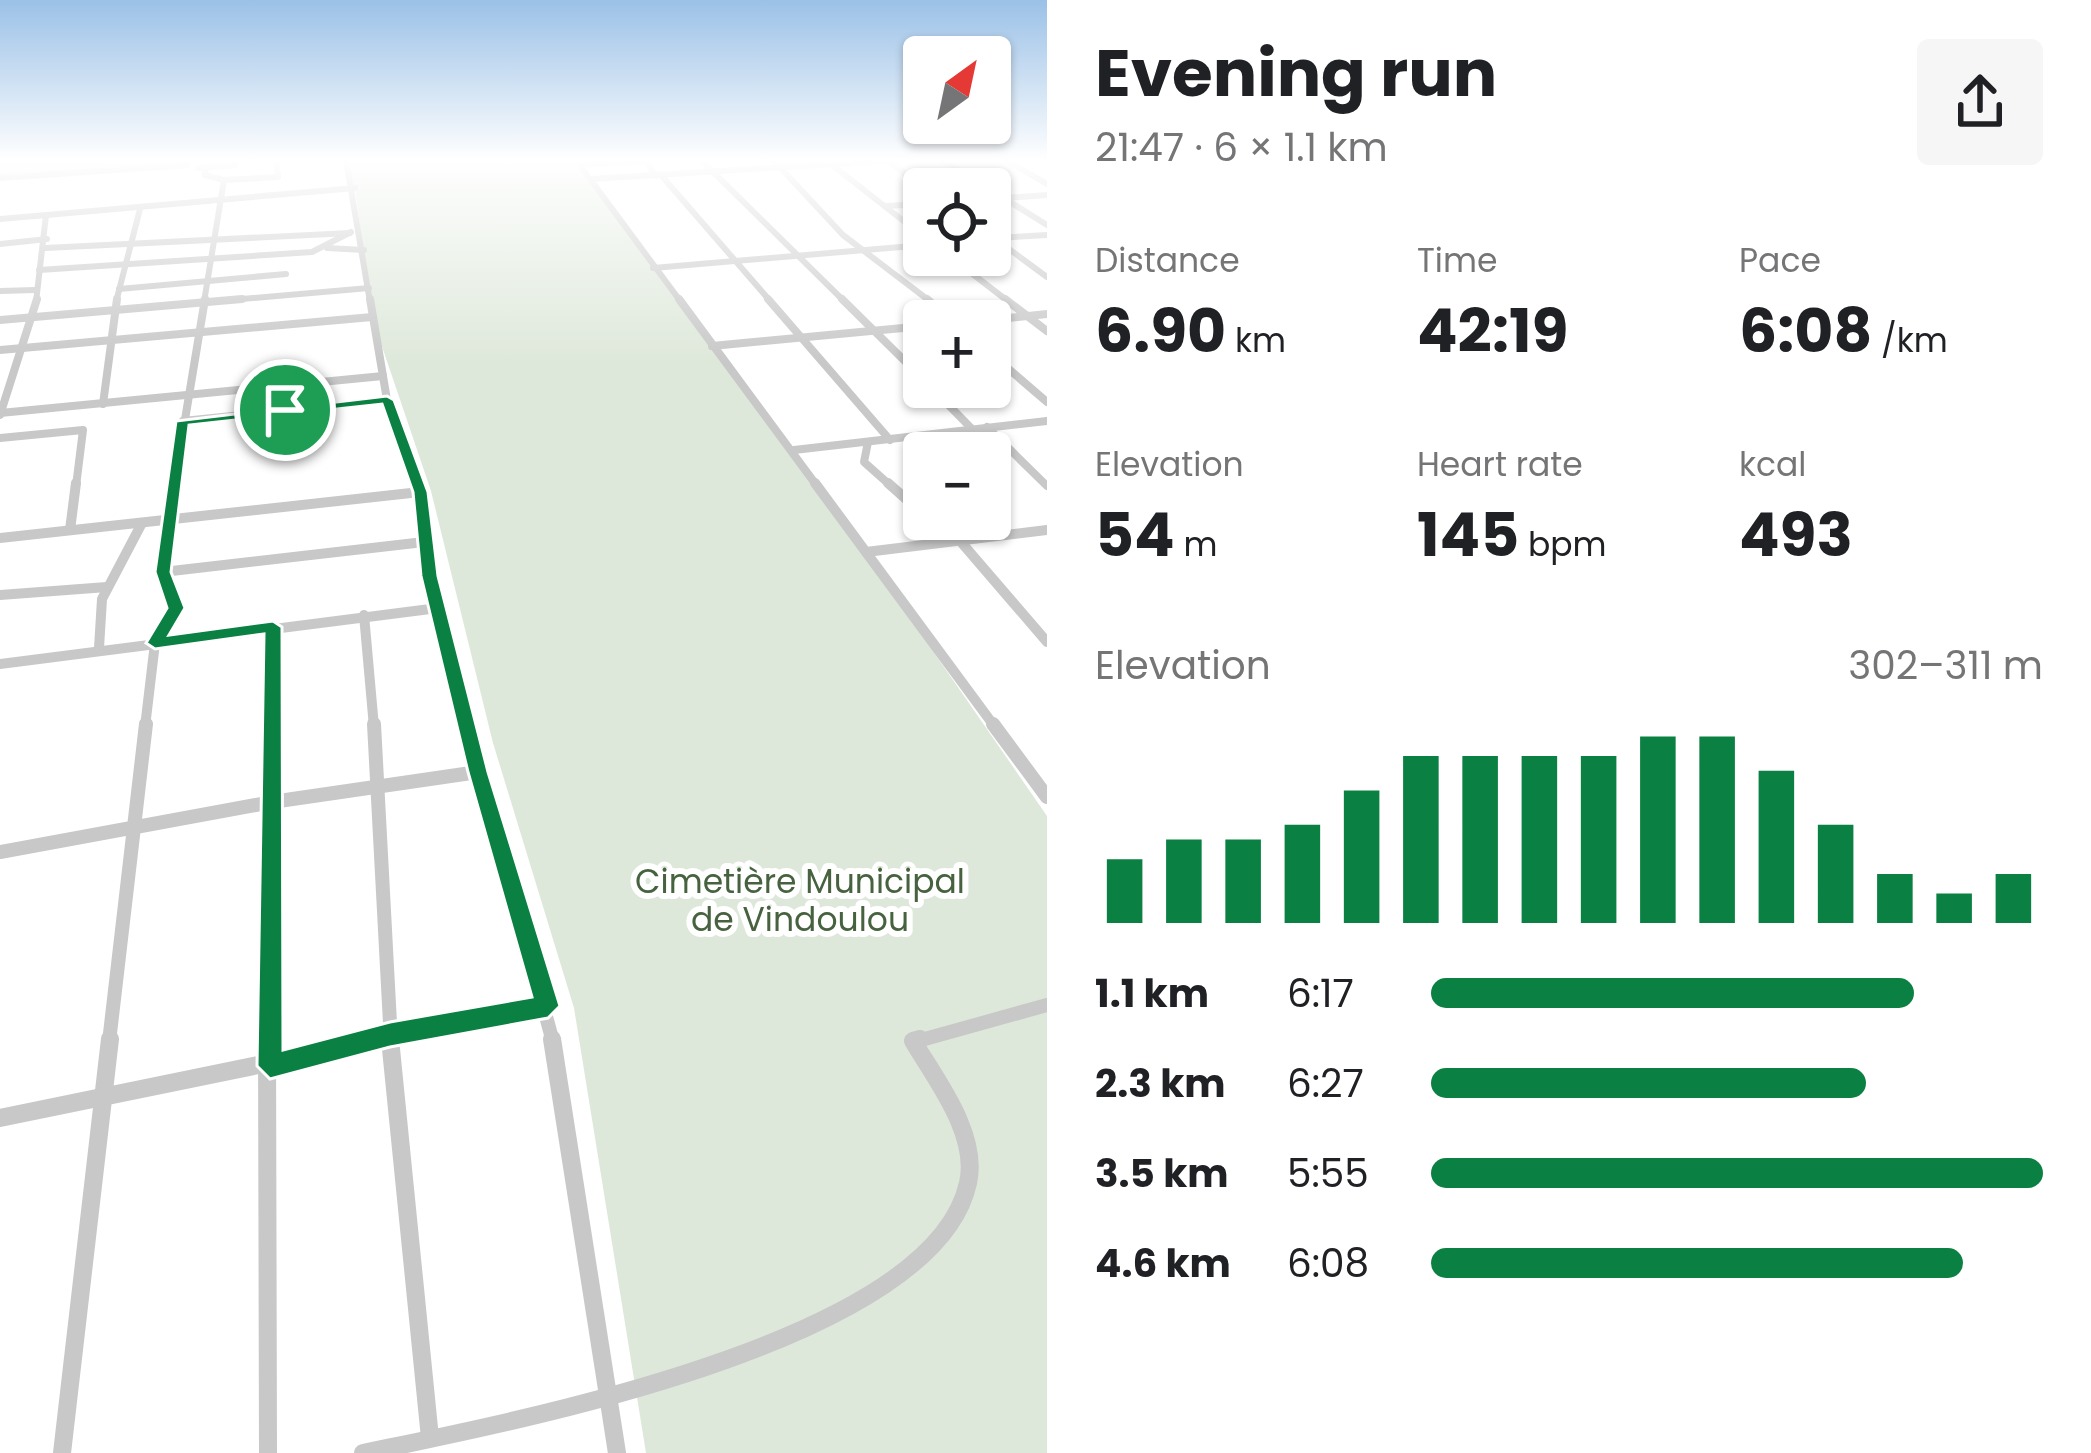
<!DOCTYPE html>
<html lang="en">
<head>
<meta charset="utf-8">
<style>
  body { margin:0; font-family:Poppins,sans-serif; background:#f6f6f6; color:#202124; height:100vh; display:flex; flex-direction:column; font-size:45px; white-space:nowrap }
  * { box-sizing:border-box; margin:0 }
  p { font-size:39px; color:#757577 }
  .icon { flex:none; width:66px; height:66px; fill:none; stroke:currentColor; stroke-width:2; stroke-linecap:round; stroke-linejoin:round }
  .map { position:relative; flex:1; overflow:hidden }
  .details { display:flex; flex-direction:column; background:#fff; width:1044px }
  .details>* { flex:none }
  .needle { width:78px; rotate:33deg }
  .tools { position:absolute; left:903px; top:36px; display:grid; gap:24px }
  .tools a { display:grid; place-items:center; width:108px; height:108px; border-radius:12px; background:#fff; box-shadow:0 3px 9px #0004; font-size:60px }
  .pin { position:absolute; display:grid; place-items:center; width:102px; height:102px; color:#fff; margin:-51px; border:6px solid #fff; border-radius:50%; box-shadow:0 3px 12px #0007 }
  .round { display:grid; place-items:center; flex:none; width:126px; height:126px; border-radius:12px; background:#f6f6f6 }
  .head { display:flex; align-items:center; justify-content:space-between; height:204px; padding:0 48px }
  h1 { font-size:66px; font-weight:700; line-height:90px }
  .stats { display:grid; grid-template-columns:repeat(3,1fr); gap:18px; height:204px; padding:12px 48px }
  .stats div { display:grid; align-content:center }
  .stats b { font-size:60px; font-weight:700 }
  .stats small { font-size:33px; font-weight:400 }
  .stats p { font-size:33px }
  .chart { height:336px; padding:24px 48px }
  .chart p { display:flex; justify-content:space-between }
  .chart svg { width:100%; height:216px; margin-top:12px; stroke:#0b8043; stroke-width:6 }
  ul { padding:0 48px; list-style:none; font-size:39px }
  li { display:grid; grid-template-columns:192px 144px 1fr; align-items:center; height:90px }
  li i { height:30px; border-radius:15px; background:#0b8043 }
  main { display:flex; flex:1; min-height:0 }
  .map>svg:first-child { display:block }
</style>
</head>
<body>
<main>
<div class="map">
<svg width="1047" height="1453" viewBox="0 0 1047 1453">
  <rect width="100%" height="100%" fill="#fff"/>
  <g fill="#dee8da">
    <polygon points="0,160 188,160 187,164 0,177"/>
    <polygon points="345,160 574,160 794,450 1047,816 1047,1453 646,1453 574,1008 493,743 431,491 372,317 355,188"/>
  </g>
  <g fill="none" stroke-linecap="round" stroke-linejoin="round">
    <g stroke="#c8c8c8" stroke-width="6">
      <polyline points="346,160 370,302"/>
      <polyline points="576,160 681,302"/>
      <polyline points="701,160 845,302"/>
      <polyline points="943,160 1047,225"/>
      <polyline points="1006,160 1047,184"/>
      <polyline points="827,161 924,237"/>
      <polyline points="888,161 926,189"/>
      <polyline points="777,164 843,235 931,302"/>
      <polyline points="580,165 645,161 656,176"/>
      <polyline points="198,168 235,165"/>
      <polyline points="661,175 771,302"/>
      <polyline points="0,178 187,165"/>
      <polyline points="591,179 897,160"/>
      <polyline points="224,180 278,177 276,160"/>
      <polyline points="990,199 1047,195"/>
      <polyline points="885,206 924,204"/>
      <polyline points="0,219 355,188"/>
      <polyline points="990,235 1047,277"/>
      <polyline points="994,238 1047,235"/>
      <polyline points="0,244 47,239"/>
      <polyline points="45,248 350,233"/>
      <polyline points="327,248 364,250"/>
      <polyline points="948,255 1009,302"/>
      <polyline points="653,268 924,245"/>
      <polyline points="39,270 312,252 351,232"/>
      <polyline points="119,289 286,274"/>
      <polyline points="0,291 35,290"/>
      <polyline points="36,302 46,215"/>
      <polyline points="116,302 140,209"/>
      <polyline points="204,302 224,180 205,175 205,167"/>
      <polyline points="207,302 369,288"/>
    </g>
    <g stroke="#c8c8c8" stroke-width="8">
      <polyline points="370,299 387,400 418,486"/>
      <polyline points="679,299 817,486"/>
      <polyline points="768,299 890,440"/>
      <polyline points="842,299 924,380"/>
      <polyline points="927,299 953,321"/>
      <polyline points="1005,299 1047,331"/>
      <polyline points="0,320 242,299"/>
      <polyline points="980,321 1047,314"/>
      <polyline points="712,346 924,326"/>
      <polyline points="0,350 372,317"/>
      <polyline points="990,353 1047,402"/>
      <polyline points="931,387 972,429"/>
      <polyline points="103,404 117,299"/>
      <polyline points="0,413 383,376"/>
      <polyline points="0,415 37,299"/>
      <polyline points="183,421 387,400"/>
      <polyline points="987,427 1047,486"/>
      <polyline points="0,438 83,430 76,486"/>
      <polyline points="868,442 864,462 891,486"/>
      <polyline points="794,450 1047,421"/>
      <polyline points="174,486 205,299"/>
    </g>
    <g stroke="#c8c8c8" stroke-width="10">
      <polyline points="417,483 429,576 467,727"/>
      <polyline points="815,483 995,727"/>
      <polyline points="888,483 924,515"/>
      <polyline points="930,519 961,542 1047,642"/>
      <polyline points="70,530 76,483"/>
      <polyline points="0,538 420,492"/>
      <polyline points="866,552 1047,530"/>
      <polyline points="163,572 424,542"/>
      <polyline points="0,595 107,587"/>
      <polyline points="364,615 374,727"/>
      <polyline points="99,648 102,599 142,523"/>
      <polyline points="0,664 438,608"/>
      <polyline points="145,727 155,643 176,608 163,572 175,483"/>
      <polyline points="271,727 273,627"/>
    </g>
    <g stroke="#c8c8c8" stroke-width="14">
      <polyline points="374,724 391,1042"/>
      <polyline points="466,724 553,1042"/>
      <polyline points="993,724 1047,797"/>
      <polyline points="0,852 272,802 478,772"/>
      <polyline points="109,1042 146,724"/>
      <polyline points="267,1042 272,724"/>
      <polyline points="370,1042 547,1006"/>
      <polyline points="914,1042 1047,1005"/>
    </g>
    <g stroke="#c8c8c8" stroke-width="18">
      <polyline points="267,1039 268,1453"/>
      <polyline points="390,1039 430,1438"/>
      <polyline points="552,1039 617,1453"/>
      <polyline points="0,1118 385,1039"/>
      <polyline points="62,1453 110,1039"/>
      <path d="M363,1453C501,1424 933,1344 968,1183C979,1134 936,1080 913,1041L920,1039"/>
    </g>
  </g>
  <linearGradient id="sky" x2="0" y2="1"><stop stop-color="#9bc1e7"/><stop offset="0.44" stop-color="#fff"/><stop offset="1" stop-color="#fff" stop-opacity="0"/></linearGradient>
  <rect width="1047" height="363" fill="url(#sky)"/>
  <path fill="#0b8043" stroke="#fff" stroke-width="3" fill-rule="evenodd" d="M387,396L394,400L428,492L438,576L488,772L560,1006L548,1018L390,1047L270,1079L257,1066L264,634L155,649L146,643L167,608L155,572L176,421ZM382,404L413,492L421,576L468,772L532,997L390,1022L283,1050L282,627L273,621L169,635L185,608L171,572L189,425Z"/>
  <g text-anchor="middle" stroke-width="12" stroke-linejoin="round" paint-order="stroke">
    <g font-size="33" fill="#47623e" stroke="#fff">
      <text x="800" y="893">Cimetière Municipal<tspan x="800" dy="38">de Vindoulou</tspan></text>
    </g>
  </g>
</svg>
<div class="tools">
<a><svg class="needle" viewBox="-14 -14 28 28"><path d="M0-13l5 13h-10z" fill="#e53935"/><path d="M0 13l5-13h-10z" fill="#757577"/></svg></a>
<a><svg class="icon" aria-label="locate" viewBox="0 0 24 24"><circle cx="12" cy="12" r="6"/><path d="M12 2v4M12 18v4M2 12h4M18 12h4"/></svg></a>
<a>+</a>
<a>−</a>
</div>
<div class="pin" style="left:285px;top:410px;background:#1e9e55"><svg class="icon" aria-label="arrive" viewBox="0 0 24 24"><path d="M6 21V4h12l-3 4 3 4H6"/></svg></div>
</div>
<section class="details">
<div class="head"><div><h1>Evening run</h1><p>21:47 · 6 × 1.1 km</p></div><a class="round"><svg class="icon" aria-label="share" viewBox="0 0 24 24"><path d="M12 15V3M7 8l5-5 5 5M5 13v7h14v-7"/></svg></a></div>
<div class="stats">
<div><p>Distance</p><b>6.90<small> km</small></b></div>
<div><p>Time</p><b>42:19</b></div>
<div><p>Pace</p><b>6:08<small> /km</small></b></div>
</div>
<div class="stats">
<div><p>Elevation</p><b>54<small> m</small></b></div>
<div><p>Heart rate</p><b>145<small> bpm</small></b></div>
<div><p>kcal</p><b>493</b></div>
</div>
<div class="chart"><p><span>Elevation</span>302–311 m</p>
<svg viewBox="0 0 160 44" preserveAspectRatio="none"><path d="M5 44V31M15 44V27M25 44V27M35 44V24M45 44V17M55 44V10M65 44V10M75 44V10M85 44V10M95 44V6M105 44V6M115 44V13M125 44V24M135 44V34M145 44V38M155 44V34"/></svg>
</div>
<ul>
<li><b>1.1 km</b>6:17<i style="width:79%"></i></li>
<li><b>2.3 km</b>6:27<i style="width:71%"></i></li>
<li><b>3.5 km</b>5:55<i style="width:100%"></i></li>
<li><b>4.6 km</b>6:08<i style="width:87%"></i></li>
</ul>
</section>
</main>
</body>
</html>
